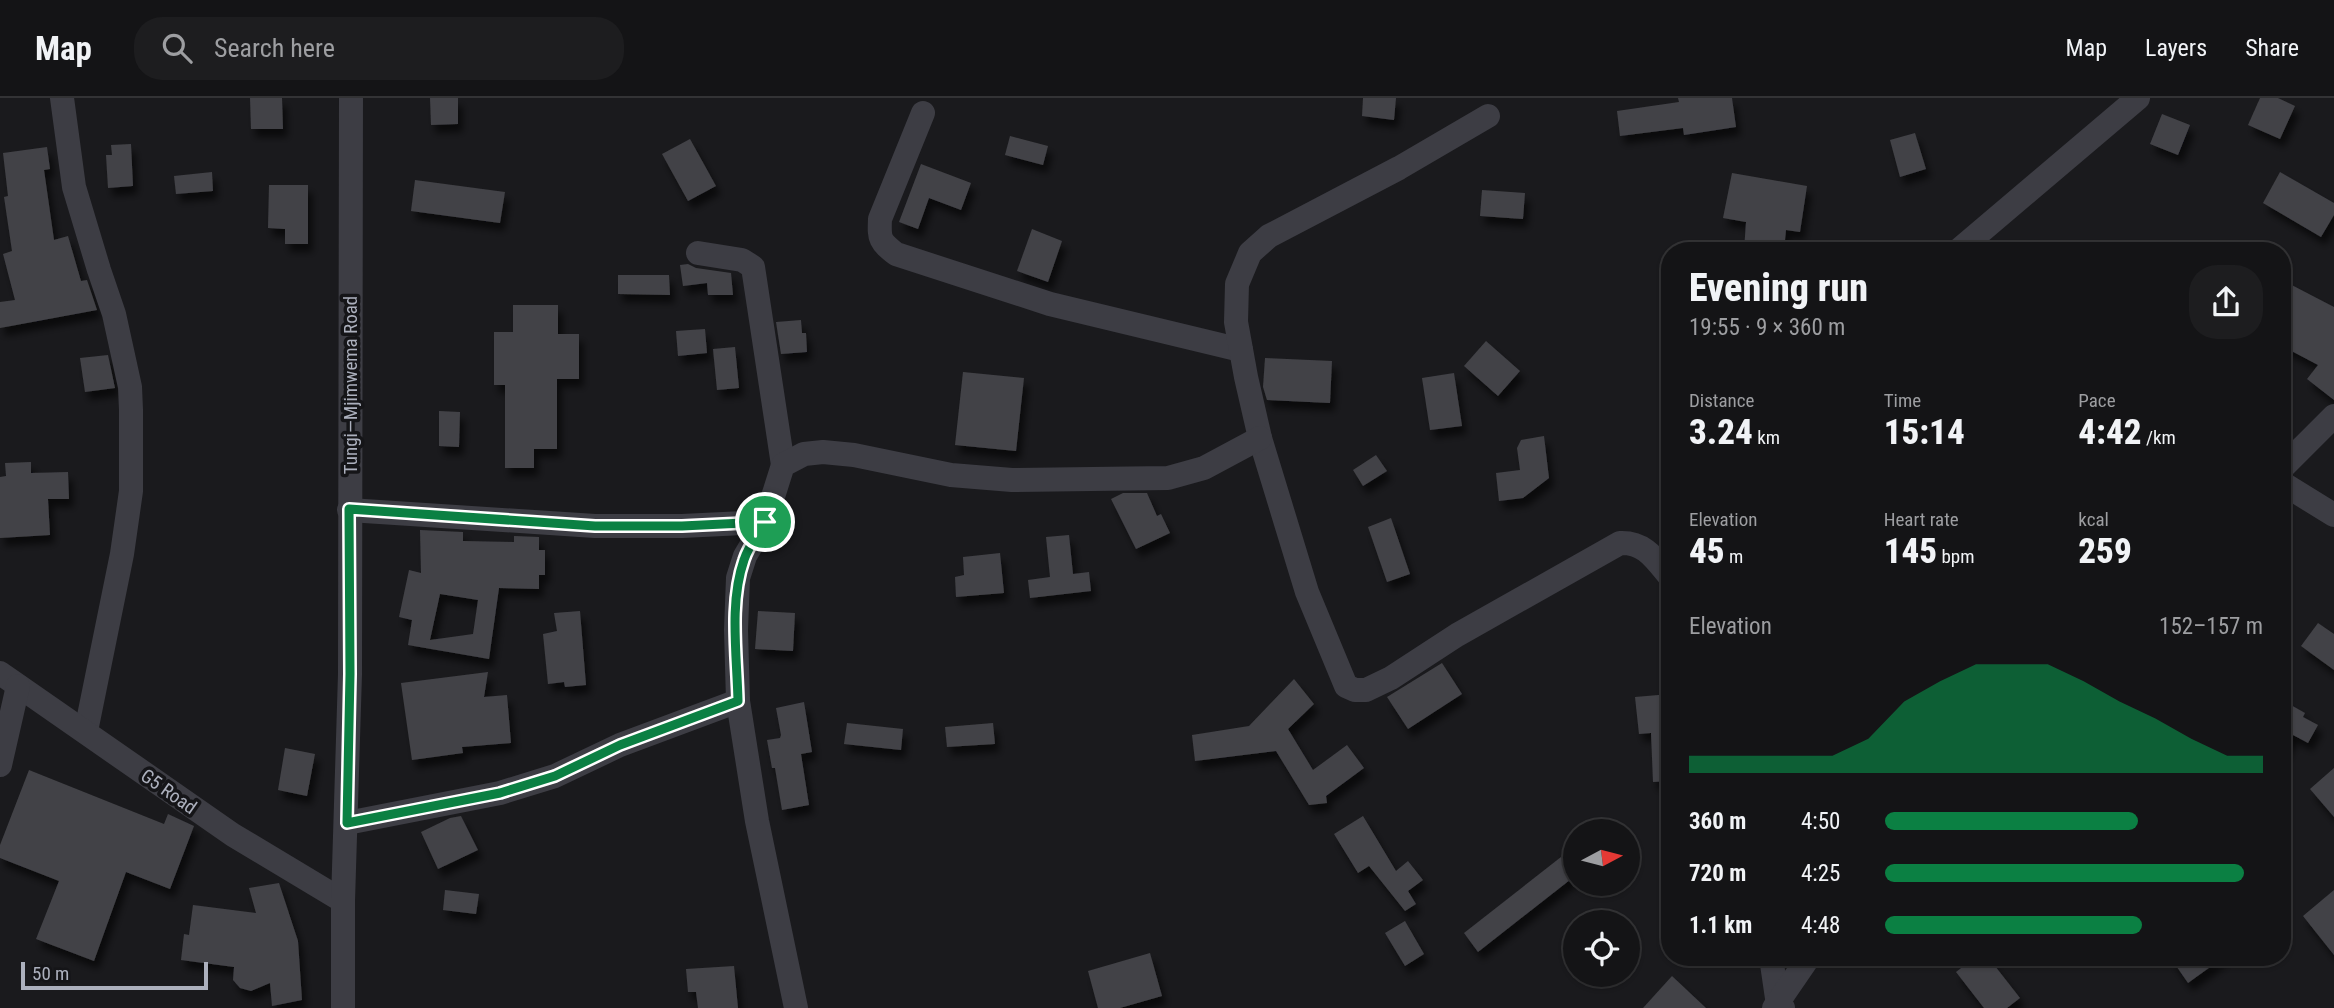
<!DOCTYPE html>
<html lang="en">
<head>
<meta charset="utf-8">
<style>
  body { margin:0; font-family:"Roboto Condensed",sans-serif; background:#1d1d1f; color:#f1f3f6; height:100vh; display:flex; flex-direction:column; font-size:26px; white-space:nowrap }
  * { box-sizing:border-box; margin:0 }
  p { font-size:23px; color:#9d9ea1 }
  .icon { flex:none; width:38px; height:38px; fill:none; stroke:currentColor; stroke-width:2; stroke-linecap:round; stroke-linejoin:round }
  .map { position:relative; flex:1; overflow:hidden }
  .drawer { position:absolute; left:1661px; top:144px; width:630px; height:724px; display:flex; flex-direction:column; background:#141416; border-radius:28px; box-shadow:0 2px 5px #0004,0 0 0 2px #333335 }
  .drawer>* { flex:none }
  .needle { width:46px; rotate:83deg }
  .buttons { position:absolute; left:1563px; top:721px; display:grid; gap:14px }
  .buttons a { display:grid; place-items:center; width:77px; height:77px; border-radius:50%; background:#141416; box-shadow:0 2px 5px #0004,0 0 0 2px #333335; font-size:35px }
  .scale { position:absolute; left:21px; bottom:18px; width:187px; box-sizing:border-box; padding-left:7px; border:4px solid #acb0bd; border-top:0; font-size:19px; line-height:24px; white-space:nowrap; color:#acb0bd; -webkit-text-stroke:5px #151518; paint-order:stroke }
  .pin { position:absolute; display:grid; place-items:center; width:60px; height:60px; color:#fff; margin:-30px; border:4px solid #fff; border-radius:50%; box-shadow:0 2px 7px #0007 }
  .round { display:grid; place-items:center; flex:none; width:74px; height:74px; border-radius:28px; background:#1d1d1f }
  .head { display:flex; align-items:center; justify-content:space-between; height:119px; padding:0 28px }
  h1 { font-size:38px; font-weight:800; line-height:52px }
  .figures { display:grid; grid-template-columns:repeat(3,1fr); gap:10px; height:119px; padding:7px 28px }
  .figures div { display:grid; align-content:center }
  .figures b { font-size:35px; font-weight:800 }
  .figures small { font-size:19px; font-weight:400 }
  .figures p { font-size:19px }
  .chart { height:196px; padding:14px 28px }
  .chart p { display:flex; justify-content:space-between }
  .chart svg { width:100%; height:126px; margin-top:7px; fill:#0b8043; opacity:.7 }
  ul { padding:0 28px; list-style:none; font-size:23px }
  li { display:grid; grid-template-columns:112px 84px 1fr; align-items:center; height:52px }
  li i { height:18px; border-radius:9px; background:#0b8043 }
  header { display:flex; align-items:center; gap:42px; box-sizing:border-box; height:98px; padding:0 35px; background:#141416; border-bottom:2px solid #333335 }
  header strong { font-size:33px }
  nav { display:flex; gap:38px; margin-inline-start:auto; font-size:24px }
  .search { width:490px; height:63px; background:#1d1d1f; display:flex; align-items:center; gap:18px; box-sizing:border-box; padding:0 24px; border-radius:28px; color:#9d9ea1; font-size:26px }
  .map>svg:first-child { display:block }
</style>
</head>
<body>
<header>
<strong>Map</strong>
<div class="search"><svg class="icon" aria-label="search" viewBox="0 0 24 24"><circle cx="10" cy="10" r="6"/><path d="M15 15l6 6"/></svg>Search here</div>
<nav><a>Map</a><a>Layers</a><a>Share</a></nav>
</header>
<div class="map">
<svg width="2334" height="910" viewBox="0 0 2334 910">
  <defs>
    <filter id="shadow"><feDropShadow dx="4.5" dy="8" stdDeviation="3.5" flood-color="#0009"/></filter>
  </defs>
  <rect width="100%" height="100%" fill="#1a1a1d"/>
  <g fill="#424247" fill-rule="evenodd" filter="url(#shadow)">
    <polygon points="250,0 282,0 283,31 251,31"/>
    <polygon points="430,0 458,0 458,26 431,27"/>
    <polygon points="1363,0 1396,0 1394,22 1362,18"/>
    <polygon points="1678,0 1732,0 1736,29 1684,37 1683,30 1620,38 1617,13 1679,4"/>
    <polygon points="2260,0 2278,0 2295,8 2280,41 2248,27"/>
    <polygon points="2162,16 2190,27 2178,57 2150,46"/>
    <polygon points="1915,35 1926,71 1900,79 1890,42"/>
    <polygon points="1010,38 1048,48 1043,67 1005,57"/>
    <polygon points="690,41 716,88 688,103 662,56"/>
    <polygon points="131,46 133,88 108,90 106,57 112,57 111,47"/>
    <polygon points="47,49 50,71 44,72 54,142 68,138 81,183 87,182 97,212 0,230 0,204 15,202 3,156 12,153 4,99 8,98 3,55"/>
    <polygon points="921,66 971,85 961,112 929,100 918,131 899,124"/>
    <polygon points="212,74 213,93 176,96 174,78"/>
    <polygon points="2280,74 2334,105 2334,117 2321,139 2263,105"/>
    <polygon points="1732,75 1807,88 1800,134 1786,132 1784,152 1744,152 1746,124 1723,120"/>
    <polygon points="415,82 505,94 500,125 411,113"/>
    <polygon points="269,87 308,87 308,146 285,146 285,131 268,130"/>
    <polygon points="1482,92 1525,95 1523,121 1480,118"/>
    <polygon points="1032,131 1062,143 1048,184 1017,173"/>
    <polygon points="688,166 696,170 731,175 733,197 708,197 707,185 683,188 680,167"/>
    <polygon points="618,177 669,177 670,197 618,196"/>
    <polygon points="2282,182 2334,209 2334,302 2307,281 2318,267 2282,248"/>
    <polygon points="513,207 558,207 558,236 579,236 579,281 557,281 557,351 534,351 534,370 505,370 505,287 494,287 494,234 513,234"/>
    <polygon points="801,222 802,235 806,235 807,254 781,256 776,224"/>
    <polygon points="705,231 707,255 678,258 676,233"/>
    <polygon points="1486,243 1520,273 1498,298 1464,268"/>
    <polygon points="735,249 739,290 717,292 713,251"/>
    <polygon points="108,257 115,290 85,294 80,260"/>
    <polygon points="1265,260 1332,263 1330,305 1267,302 1263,289"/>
    <polygon points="963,274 1024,280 1016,353 955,347"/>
    <polygon points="1454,275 1462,328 1430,332 1422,280"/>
    <polygon points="439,313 460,314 459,349 439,348"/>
    <polygon points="1544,338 1549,380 1523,400 1499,403 1496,375 1520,372 1517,350 1521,342"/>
    <polygon points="1376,357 1387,373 1363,388 1353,372"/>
    <polygon points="31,364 31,375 68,374 69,401 48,401 50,437 0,440 0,379 6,378 5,365"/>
    <polygon points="1123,395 1147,395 1157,418 1161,416 1170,435 1136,451 1111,401"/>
    <polygon points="1391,420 1410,476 1387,484 1368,429"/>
    <path d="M420,432L463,434V443L514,444V438L539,439V452H545V477H539V491L499,490L489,561L408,547L412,522L399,519L409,472L421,475ZM440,496L478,502L473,536L430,542Z"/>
    <polygon points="1069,437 1073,476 1089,474 1091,493 1030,500 1028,482 1050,479 1046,439"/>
    <polygon points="1000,455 1004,495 956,499 955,479 964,477 963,459"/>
    <polygon points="580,513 586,587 565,589 564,584 548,586 543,536 557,533 554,515"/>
    <polygon points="758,513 795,515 793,553 755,551"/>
    <polygon points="2318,525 2334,536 2334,572 2301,548"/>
    <polygon points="1442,565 1462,596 1408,631 1387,599"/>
    <polygon points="488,574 484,599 507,597 511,645 462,649 463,655 412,662 401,585"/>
    <polygon points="1294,581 1314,606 1288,631 1313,672 1347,647 1364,670 1326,698 1327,705 1309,707 1276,653 1195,663 1192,637 1249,628"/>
    <polygon points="1670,596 1670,683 1653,684 1651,635 1639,636 1635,599"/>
    <polygon points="2282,602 2305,615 2303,619 2318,627 2308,645 2293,637 2282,657"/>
    <polygon points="804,604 812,654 801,656 809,707 782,712 775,670 772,670 767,642 780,640 781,637 776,610"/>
    <polygon points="847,625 903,631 901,652 844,646"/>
    <polygon points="993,625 995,646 947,649 945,629"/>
    <polygon points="285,650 315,656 307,698 278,692"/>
    <polygon points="2334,670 2334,719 2310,691"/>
    <polygon points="29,672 164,726 168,716 194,728 170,791 126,774 94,863 36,841 59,783 0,760 0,747"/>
    <polygon points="461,718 478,752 438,771 421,734 450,720"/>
    <polygon points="1363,718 1396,773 1408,763 1423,782 1408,793 1416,806 1405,813 1369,768 1358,775 1334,736"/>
    <polygon points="1561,759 1575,778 1478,854 1464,835"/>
    <polygon points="279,785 298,843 302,902 272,908 270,885 251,893 240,890 233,882 234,869 181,862 184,836 189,837 193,807 256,815 249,790"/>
    <polygon points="445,792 479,796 476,816 443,812"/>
    <polygon points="2334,792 2334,857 2303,818"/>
    <polygon points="1405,823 1424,856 1405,868 1385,835"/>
    <polygon points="1150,855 1162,898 1120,910 1098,910 1088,873"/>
    <polygon points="1975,859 1988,859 2020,900 2007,910 1984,910 1956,874"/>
    <polygon points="2170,859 2224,859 2188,885"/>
    <polygon points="734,868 738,910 698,910 696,894 688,894 686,871"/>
    <polygon points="1672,878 1706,910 1643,910"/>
  </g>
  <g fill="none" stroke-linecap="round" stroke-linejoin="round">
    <g stroke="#3d3d44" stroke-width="24">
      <polyline points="62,0 74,89 99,172 114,216 130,289 131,312 131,393 122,456 86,633"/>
      <path d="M923,15L880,121C879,142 880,143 896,156L1050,206L1241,252"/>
      <path d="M1488,18L1399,70L1269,138L1250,155L1237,186L1236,224L1246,279L1260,340L1307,494L1346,588L1355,592H1366L1391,580L1457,537L1620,445C1645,444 1655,461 1670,479"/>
      <polyline points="1959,152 2138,0"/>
      <polyline points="698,155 742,162 753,169 783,367"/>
      <polyline points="2282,370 2334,318"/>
      <polyline points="2282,385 2334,417"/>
      <polyline points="349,412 595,428 682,428 765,424"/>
      <polyline points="0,575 233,737 343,803"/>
      <polyline points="0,667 18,588"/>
      <polyline points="347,725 500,695 555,678 620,647 738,603"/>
      <polyline points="1771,859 1778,907 1783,910"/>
      <polyline points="343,910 343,803 350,576 351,0"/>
      <polyline points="796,910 757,723 738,603 736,532 738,480 745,458 765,424 783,367 804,356 823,354 854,357 951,377 1012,382 1168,380 1204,370 1260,340"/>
      <polyline points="1774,910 1809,859"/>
    </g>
  </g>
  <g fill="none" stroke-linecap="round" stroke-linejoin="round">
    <g stroke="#fff" stroke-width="14">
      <path id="route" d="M349,411L595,428H682L765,424C758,436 748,449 744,462C729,505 737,557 738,603L620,647L555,678L500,695L347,725L350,576Z"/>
    </g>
    <use href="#route" stroke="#0b8043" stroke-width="9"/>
  </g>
  <g text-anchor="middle" stroke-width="7" stroke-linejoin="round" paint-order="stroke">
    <g font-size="19" fill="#acb0bd" stroke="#151518">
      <text transform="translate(350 287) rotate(-90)" y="7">Tungi—Mjimwema Road</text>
      <text transform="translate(169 693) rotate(35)" y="7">G5 Road</text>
    </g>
  </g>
</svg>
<div class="buttons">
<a><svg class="needle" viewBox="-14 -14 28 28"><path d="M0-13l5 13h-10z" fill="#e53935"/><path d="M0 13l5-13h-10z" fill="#9d9ea1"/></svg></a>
<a><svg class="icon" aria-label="locate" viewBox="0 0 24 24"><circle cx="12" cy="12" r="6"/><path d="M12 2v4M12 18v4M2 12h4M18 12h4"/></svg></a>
</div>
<div class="scale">50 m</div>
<div class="pin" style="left:765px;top:424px;background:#1e9e55"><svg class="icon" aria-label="arrive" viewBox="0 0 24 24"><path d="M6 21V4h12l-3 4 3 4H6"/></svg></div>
<section class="drawer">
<div class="head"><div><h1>Evening run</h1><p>19:55 · 9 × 360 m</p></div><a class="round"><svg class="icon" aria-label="share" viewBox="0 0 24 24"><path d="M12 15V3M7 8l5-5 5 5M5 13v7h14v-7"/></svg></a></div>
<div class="figures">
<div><p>Distance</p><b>3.24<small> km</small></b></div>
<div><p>Time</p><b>15:14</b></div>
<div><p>Pace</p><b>4:42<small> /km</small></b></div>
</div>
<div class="figures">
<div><p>Elevation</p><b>45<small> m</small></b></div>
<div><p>Heart rate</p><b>145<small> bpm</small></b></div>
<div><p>kcal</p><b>259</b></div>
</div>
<div class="chart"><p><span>Elevation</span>152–157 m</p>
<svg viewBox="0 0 160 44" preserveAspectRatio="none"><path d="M0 44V38L10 38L20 38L30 38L40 38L50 32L60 19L70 12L80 6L90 6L100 6L110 12L120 19L130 25L140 32L150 38L160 38V44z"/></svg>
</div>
<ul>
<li><b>360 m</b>4:50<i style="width:67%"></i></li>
<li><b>720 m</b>4:25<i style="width:95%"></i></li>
<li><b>1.1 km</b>4:48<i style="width:68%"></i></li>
</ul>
</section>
</div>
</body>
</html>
